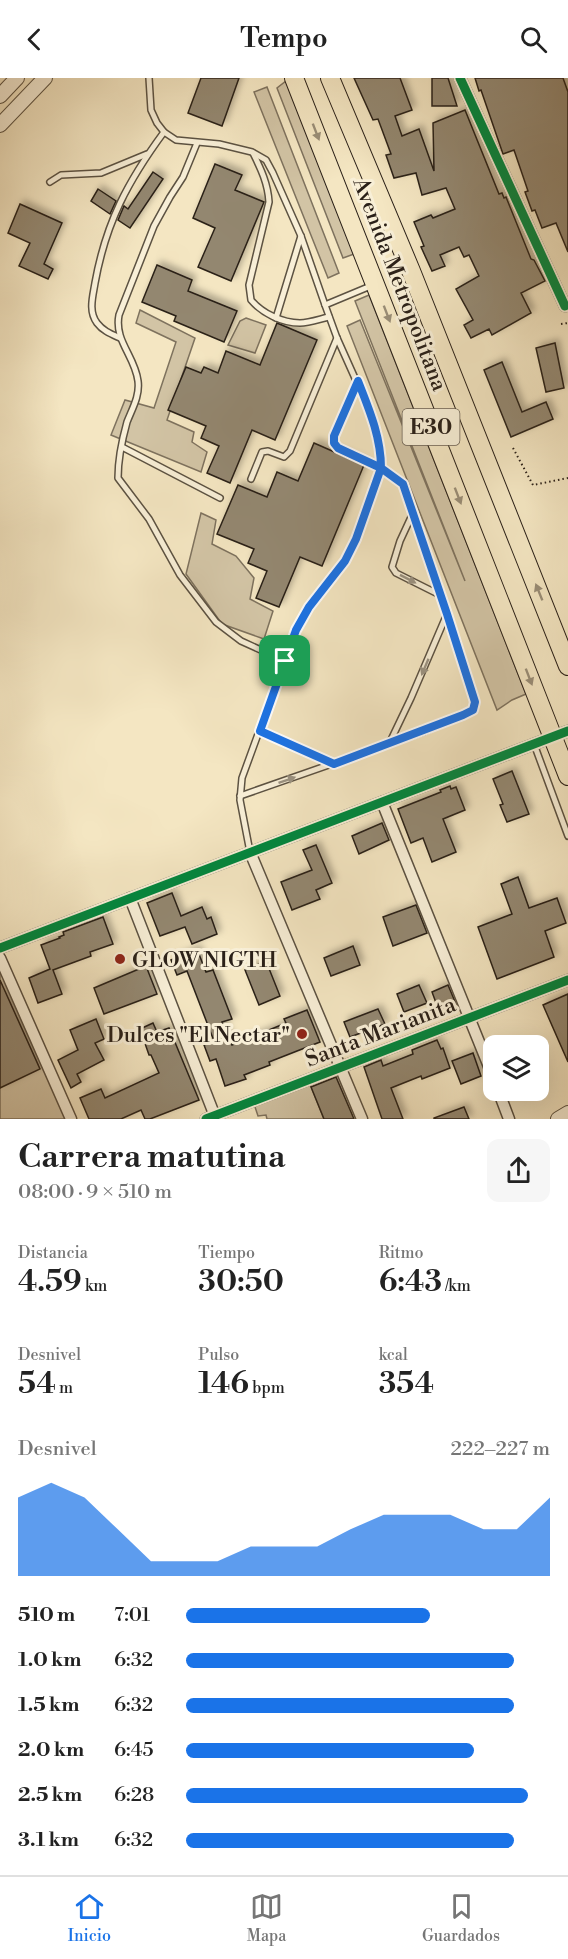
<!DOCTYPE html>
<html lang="es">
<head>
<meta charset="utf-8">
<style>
  body { margin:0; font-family:"Libre Bodoni",serif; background:#f6f6f6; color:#222; height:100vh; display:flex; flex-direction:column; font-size:22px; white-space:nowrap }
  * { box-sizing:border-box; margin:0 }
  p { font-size:20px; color:#767676 }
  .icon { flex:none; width:33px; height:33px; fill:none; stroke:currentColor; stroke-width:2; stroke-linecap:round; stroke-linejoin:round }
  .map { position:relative; height:1041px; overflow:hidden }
  .details { display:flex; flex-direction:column; background:#fff; flex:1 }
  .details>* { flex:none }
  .controls { position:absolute; left:483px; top:957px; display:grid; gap:12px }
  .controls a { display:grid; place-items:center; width:66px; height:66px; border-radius:12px; background:#fff; box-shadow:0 6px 24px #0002; font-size:30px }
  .pin { position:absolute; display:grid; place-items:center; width:51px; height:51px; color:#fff; margin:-26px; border-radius:12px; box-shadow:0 3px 9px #0006 }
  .round { display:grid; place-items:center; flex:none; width:63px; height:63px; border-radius:12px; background:#f6f6f6 }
  .overview { display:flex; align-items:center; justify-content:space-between; height:102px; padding:0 18px }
  h1 { font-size:33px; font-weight:600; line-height:45px }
  .metrics { display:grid; grid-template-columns:repeat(3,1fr); gap:9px; height:102px; padding:6px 18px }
  .metrics div { display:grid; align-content:center }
  .metrics b { font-size:30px; font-weight:600 }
  .metrics small { font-size:16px; font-weight:400 }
  .metrics p { font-size:16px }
  .chart { height:168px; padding:12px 18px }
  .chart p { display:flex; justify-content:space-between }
  .chart svg { width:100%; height:108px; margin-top:6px; fill:#1a73e8; opacity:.7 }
  ul { padding:0 18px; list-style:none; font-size:20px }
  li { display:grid; grid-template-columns:96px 72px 1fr; align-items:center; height:45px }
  li i { height:15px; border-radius:8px; background:#1a73e8 }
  header { display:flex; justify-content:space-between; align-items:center; height:78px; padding:0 18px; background:#fff; font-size:27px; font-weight:600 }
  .menu { display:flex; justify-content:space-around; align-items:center; height:84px; border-top:2px solid #e0e0e0; background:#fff; font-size:16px; color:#767676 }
  .menu a { display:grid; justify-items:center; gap:3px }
  .menu .active { color:#1a73e8 }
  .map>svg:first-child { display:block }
</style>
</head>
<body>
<header><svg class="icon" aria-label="back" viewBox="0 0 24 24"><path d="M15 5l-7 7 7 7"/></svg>Tempo<svg class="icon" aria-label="search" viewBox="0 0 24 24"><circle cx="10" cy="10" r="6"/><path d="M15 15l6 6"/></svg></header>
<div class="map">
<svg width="568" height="1041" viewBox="0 0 568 1041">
  <defs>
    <filter id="shadow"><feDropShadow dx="4" dy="-4" stdDeviation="3" flood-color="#0004"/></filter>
  </defs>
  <rect width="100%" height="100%" fill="#f4e6c2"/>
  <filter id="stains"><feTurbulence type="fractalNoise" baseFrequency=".00333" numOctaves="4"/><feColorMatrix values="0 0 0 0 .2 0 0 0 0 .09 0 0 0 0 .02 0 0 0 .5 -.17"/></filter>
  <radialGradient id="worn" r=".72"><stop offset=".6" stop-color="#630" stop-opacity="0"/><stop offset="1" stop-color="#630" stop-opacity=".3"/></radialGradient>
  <g fill="#d2c4a5" stroke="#7e725e" stroke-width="1.5">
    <polygon points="286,3 354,176 343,180 277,10"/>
    <polygon points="267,9 339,195 328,200 254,14"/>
    <polygon points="369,217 526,616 512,622 497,632 347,248 360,242 465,503 355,223"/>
    <polygon points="140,232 195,260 167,342 194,354 192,364 207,374 201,394 111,357 125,322 154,330 176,264 136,245"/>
    <polygon points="246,240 266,247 255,275 228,267 240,243"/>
    <polygon points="201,435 216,442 212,466 236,478 254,500 250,521 273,533 264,561 222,546 186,496"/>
    <polygon points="0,893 66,1041 0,1041"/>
    <polygon points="310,1006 324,1041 267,1041 266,1037 258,1038 254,1026"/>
  </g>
  <g fill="#938770" stroke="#2a2018" stroke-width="1.5" filter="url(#shadow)">
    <polygon points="201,0 239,0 222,48 188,35"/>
    <polygon points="354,0 400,0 412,32 395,38 402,58 419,51 434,93 433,45 465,32 499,116 502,115 504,120 506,119 531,181 534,182 545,203 521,215 531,235 492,257 489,251 471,260 464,247 473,242 456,211 479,198 469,177 464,179 459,169 440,177 445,188 432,193 421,169 424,168 414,144 431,137 433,140 455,131 446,110 422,117 416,95 394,100 386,77 391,76 378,41 373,42"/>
    <polygon points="432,0 448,0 457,28 432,28"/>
    <polygon points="475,0 563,0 568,14 568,174 556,145 542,150 535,132 532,133 525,114 528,113 514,72 503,76 481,12 479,13"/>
    <polygon points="215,86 242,97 235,112 264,124 231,203 198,189 215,150 193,140"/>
    <polygon points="153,94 163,101 130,150 118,142 124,128 128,131"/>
    <polygon points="98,111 116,123 110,136 91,123"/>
    <polygon points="20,126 62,145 44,186 53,191 48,201 19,188 30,165 8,155"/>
    <polygon points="157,187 192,202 188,213 237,233 224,264 174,243 176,238 142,224"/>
    <polygon points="277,245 317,262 275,362 252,352 230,405 207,395 219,368 201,360 206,348 168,332 186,289 201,295 204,289 218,295 226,273 260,287"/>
    <polygon points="555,265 564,310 546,314 536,270"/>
    <polygon points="502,284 522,334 546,324 553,341 511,359 484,292"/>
    <polygon points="314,365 364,387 322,488 300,479 279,529 256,520 267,493 248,485 254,471 217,456 238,407 267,419 277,394 298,403"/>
    <polygon points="512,693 529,736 507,744 500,727 503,726 493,701"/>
    <polygon points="450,708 451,711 456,709 465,732 443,741 456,774 432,784 423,760 411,765 398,731 441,714 440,712"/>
    <polygon points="382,745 389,762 359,776 352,758"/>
    <polygon points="316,767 332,805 316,812 320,821 292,832 281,804 312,792 303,772"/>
    <polygon points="518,799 529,830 557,820 566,845 545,853 554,879 497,901 478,849 512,836 501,806"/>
    <polygon points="172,815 181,838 202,829 207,841 211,839 217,856 192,866 185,849 160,858 147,825"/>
    <polygon points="416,827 427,855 393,868 383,839"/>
    <polygon points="103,839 113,866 90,874 91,878 53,892 62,916 38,925 29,900 50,891 41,867 60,860 59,859 64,857 63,854"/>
    <polygon points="353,868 360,887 331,898 324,880"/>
    <polygon points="197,871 206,894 213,892 232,941 222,944 232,967 286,945 284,941 307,932 320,964 269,984 270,987 244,997 246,1001 225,1008 216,981 210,983 204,967 214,963 187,893 177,897 171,882"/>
    <polygon points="266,883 280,918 259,927 245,892"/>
    <polygon points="146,888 157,916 104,936 94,910"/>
    <polygon points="0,902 40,991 0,1010"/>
    <polygon points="419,907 427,925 404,934 397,916"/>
    <polygon points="448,907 456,926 439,933 432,914"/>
    <polygon points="568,916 568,984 543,927"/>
    <polygon points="378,931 385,946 350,959 344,944"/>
    <polygon points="96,941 104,961 95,965 104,982 77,996 81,1004 71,1010 58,982 78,972 70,952"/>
    <polygon points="153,945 157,954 169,950 199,1022 150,1041 145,1041 141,1032 121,1041 89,1041 80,1020 101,1011 105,1020 159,995 151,977 149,977 140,951"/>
    <polygon points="437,962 441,971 443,970 450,990 422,1001 421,998 391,1010 403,1041 382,1041 364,989 381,982 383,988 413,976 412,972"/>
    <polygon points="473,975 481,998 461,1006 452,983"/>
    <polygon points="336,999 354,1041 324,1041 311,1009"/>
    <polygon points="464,1029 469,1041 434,1041 434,1040"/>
  </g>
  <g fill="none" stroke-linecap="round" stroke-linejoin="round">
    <g stroke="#5c5242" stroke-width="8">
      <g id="service">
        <polyline points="149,0 151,32 157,45 164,54 176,62 219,66 252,74 266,82 273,95 301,158 325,227 373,207"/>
        <path d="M197,65L183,99L170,119L154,148L119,237C114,263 135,278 138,303C140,318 132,331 127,344C122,362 118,382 118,400L149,441L180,497L216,544L241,563L285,583"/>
        <path d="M253,75C261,91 268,106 269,124L249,207L251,222C262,235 282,245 300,245C309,245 320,241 329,239"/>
        <polyline points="50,104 61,97 101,95 147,76"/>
        <polyline points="276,240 301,158"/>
        <path d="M120,260C111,256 103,253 97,245C88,233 93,218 95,205C106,144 128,103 164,54"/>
        <polyline points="122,369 220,420"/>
        <polyline points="251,401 262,374 268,373 284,379 290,373 337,260"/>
        <polyline points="413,435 400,463 392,489 396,495 440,517"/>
        <polyline points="260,653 334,686"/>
        <polyline points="389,666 411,620 447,536"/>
        <polyline points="534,666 568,758"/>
        <polyline points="240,718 423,654 473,632 475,624 447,536 403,406 381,390 338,370 334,365 334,358 358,304"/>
        <polyline points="250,774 240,722 242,700 296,552 309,529 345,483 356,461 381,390 379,364 371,336 337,260 325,227"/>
      </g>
    </g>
    <g stroke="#5c5242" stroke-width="13">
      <g id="minor">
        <polyline points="460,0 565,228"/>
        <polyline points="382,724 494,1001"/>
        <polyline points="250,774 362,1041"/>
        <polyline points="130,820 216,1041"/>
        <polyline points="0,870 568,653"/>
        <polyline points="0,880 71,1041"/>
        <polyline points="498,1012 509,1041"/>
        <polyline points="206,1041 568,902"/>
      </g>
    </g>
    <g stroke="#5c5242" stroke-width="16">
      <g id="tertiary">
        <polyline points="0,18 17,0"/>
        <polyline points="0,47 45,0"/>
        <polyline points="558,1041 568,1035"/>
      </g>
    </g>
    <g stroke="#2a2018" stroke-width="20">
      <g id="trunk">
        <polyline points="294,0 568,698"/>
        <polyline points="330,0 411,193 568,588"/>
      </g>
    </g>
    <g stroke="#2a2018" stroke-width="2" stroke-dasharray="1.5 3" stroke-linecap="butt">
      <polyline points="561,246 568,245"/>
      <polyline points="513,370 533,407 568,400"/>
    </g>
    <use href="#service" stroke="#f8efd7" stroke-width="5"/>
    <use href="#minor" stroke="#f8efd7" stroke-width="10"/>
    <use href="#tertiary" stroke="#f8efd7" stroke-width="14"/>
    <use href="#trunk" stroke="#f4e6c2" stroke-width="18"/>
    <g stroke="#f8efd7" stroke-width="13">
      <g id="cycleway">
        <polyline points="460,0 565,228"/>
        <polyline points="0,870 568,653"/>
        <polyline points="206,1041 568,902"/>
      </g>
    </g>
    <use href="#cycleway" stroke="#00873e" stroke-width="9"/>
  </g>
  <defs><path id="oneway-solid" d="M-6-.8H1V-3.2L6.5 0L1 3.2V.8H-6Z" transform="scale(1.5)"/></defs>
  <g fill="#998d76">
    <use href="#oneway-solid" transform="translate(316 54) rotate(69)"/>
    <use href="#oneway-solid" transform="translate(387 236) rotate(69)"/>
    <use href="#oneway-solid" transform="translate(458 418) rotate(69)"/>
    <use href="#oneway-solid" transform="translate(539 514) rotate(-112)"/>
    <use href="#oneway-solid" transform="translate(529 599) rotate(69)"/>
  </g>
  <g fill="#9b9281">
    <use href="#oneway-solid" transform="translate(408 501) rotate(27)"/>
    <use href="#oneway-solid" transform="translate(425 589) rotate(113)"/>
    <use href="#oneway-solid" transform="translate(287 702) rotate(-19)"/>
  </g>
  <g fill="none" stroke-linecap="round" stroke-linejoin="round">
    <g stroke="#fff" stroke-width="12">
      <path id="route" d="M285,583L260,653L334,686L463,637L473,632L475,624L447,536L403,406L381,390C381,359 369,331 358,303L334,358V365L338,370L381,390L356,461L345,483L309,529L296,552L285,583"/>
    </g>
    <use href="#route" stroke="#1a73e8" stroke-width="8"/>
  </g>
  <g fill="#8f2418" stroke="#f8efd7" stroke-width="2">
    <circle cx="120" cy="881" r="6"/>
    <circle cx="302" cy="956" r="6"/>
  </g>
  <g text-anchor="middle" stroke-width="6" stroke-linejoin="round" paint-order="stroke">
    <rect fill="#f8efd7" stroke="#685e51" stroke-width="1.5" x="402.5" y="331" width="57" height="36" rx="4.5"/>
    <g font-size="21" font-weight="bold" fill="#2a2018">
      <text x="431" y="356">E30</text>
    </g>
    <g font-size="22" fill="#2a2018" stroke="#f8efd7">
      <text transform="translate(401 206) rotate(69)" y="8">Avenida Metropolitana</text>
      <text transform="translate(380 953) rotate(-21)" y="8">Santa Marianita</text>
    </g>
    <g font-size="22" fill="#2a2018" stroke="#f8efd7" text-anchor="start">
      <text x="132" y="889">GLOW NIGTH</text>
      <text x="290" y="964" text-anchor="end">Dulces "El Nectar"</text>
    </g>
  </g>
  <rect width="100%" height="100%" filter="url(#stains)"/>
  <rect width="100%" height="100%" fill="url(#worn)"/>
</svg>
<div class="controls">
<a><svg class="icon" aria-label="layers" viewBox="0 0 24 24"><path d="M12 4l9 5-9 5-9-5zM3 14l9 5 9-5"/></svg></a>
</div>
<div class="pin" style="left:285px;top:583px;background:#1e9e55"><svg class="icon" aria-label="arrive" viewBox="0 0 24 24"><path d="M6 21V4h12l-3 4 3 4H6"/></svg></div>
</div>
<section class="details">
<div class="overview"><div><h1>Carrera matutina</h1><p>08:00 · 9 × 510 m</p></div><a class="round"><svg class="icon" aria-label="share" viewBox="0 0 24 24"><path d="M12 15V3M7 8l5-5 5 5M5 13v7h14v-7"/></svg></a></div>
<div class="metrics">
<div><p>Distancia</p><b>4.59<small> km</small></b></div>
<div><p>Tiempo</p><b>30:50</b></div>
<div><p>Ritmo</p><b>6:43<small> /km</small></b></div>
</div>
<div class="metrics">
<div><p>Desnivel</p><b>54<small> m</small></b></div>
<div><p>Pulso</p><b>146<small> bpm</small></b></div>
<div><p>kcal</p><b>354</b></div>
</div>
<div class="chart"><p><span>Desnivel</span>222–227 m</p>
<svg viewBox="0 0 160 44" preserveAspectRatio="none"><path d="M0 44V12L10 6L20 12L30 25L40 38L50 38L60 38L70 32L80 32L90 32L100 25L110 19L120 19L130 19L140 25L150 25L160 12V44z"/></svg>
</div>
<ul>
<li><b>510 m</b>7:01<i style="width:67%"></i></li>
<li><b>1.0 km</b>6:32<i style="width:90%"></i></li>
<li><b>1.5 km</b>6:32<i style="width:90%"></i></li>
<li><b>2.0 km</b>6:45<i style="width:79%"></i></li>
<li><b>2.5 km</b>6:28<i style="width:94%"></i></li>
<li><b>3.1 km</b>6:32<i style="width:90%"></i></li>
</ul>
</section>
<nav class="menu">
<a class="active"><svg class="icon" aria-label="home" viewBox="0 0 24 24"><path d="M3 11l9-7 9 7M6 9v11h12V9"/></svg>Inicio</a>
<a><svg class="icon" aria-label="map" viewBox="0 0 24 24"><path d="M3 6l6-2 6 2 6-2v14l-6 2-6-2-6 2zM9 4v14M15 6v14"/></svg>Mapa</a>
<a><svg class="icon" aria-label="saved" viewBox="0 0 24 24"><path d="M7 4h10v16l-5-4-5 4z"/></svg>Guardados</a>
</nav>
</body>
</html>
